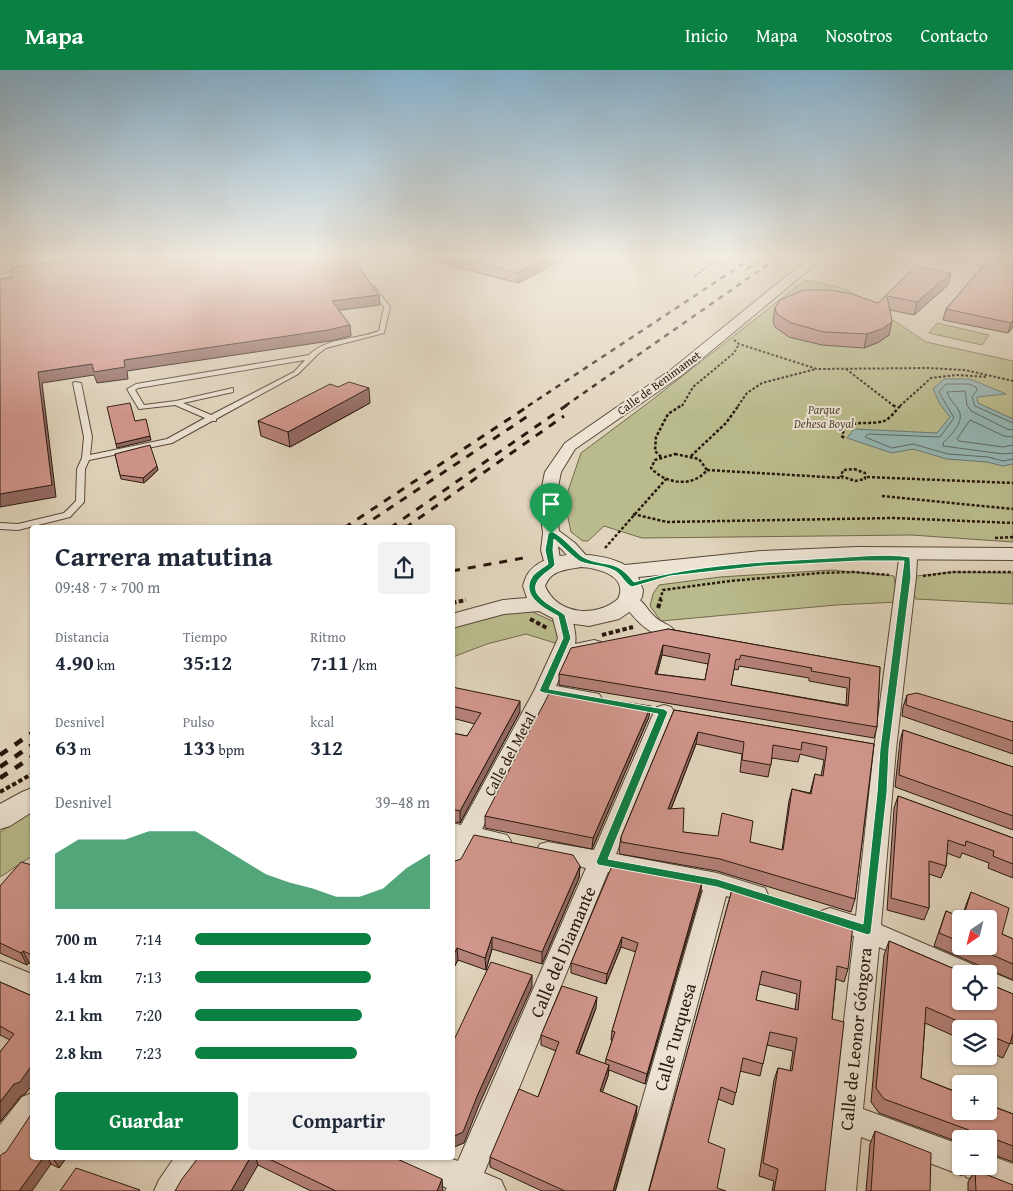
<!DOCTYPE html>
<html lang="es">
<head>
<meta charset="utf-8">
<style>
  body { margin:0; font-family:"Gentium Book Plus",serif; background:#f2f2f3; color:#1f2937; height:100vh; display:flex; flex-direction:column; font-size:19px; white-space:nowrap }
  * { box-sizing:border-box; margin:0 }
  p { font-size:16px; color:#747a83 }
  .icon { flex:none; width:28px; height:28px; fill:none; stroke:currentColor; stroke-width:2; stroke-linecap:round; stroke-linejoin:round }
  .map { position:relative; flex:1; overflow:hidden }
  .panel { position:absolute; left:30px; top:455px; width:425px; height:635px; display:flex; flex-direction:column; background:#fff; border-radius:5px; box-shadow:0 1px 4px #0004 }
  .panel>* { flex:none }
  .needle { width:32px; rotate:215deg }
  .buttons { position:absolute; left:952px; top:840px; display:grid; gap:10px }
  .buttons a { display:grid; place-items:center; width:45px; height:45px; border-radius:5px; background:#fff; box-shadow:0 1px 4px #0004; font-size:25px }
  .pin { position:absolute; display:grid; place-items:center; width:42px; height:42px; color:#fff; margin:-51px -21px; border-radius:50% 50% 50% 0; rotate:-45deg; box-shadow:0 0 5px #0007 }
  .pin .icon { rotate:45deg }
  .round { display:grid; place-items:center; flex:none; width:52px; height:52px; border-radius:5px; background:#f2f2f3 }
  .head { display:flex; align-items:center; justify-content:space-between; height:85px; padding:0 25px }
  h1 { font-size:28px; font-weight:800; line-height:38px }
  .stats { display:grid; grid-template-columns:repeat(3,1fr); gap:8px; height:85px; padding:5px 25px }
  .stats div { display:grid; align-content:center }
  .stats b { font-size:21px; font-weight:800 }
  .stats small { font-size:14px; font-weight:400 }
  .stats p { font-size:14px }
  .chart { height:140px; padding:10px 25px }
  .chart p { display:flex; justify-content:space-between }
  .chart svg { width:100%; height:90px; margin-top:5px; fill:#0b8043; opacity:.7 }
  .action { display:flex; gap:10px; margin-top:auto; padding:10px 25px }
  .action a { flex:1; height:58px; border-radius:5px; background:#0b8043; color:#fff; font-size:20px; font-weight:800; line-height:58px; text-align:center }
  .action a+a { background:#f2f2f3; color:#1f2937 }
  ul { padding:0 25px; list-style:none; font-size:16px }
  li { display:grid; grid-template-columns:80px 60px 1fr; align-items:center; height:38px }
  li i { height:12px; border-radius:6px; background:#0b8043 }
  header { display:flex; align-items:center; gap:30px; box-sizing:border-box; height:70px; padding:0 25px; background:#0b8043; color:#fff }
  header strong { font-size:24px }
  nav { display:flex; gap:28px; margin-inline-start:auto; font-size:18px }
  .map>svg:first-child { display:block }
</style>
</head>
<body>
<header>
<strong>Mapa</strong>
<nav><a>Inicio</a><a>Mapa</a><a>Nosotros</a><a>Contacto</a></nav>
</header>
<div class="map">
<svg width="1013" height="1121" viewBox="0 0 1013 1121">
  <rect width="100%" height="100%" fill="#e1d4bc"/>
  <filter id="stains"><feTurbulence type="fractalNoise" baseFrequency=".004" numOctaves="4"/><feColorMatrix values="0 0 0 0 .2 0 0 0 0 .09 0 0 0 0 .02 0 0 0 .5 -.17"/></filter>
  <radialGradient id="worn" r=".72"><stop offset=".6" stop-color="#630" stop-opacity="0"/><stop offset="1" stop-color="#630" stop-opacity=".3"/></radialGradient>
  <g fill="#b9bb8c" stroke="#716a4c">
    <polygon points="805,210 846,219 926,272 1013,291 1013,472 911,465 642,468 604,456 588,471 583,471 571,462 567,443 567,424 581,383 648,333"/>
    <polygon points="937,253 989,265 982,275 929,263"/>
    <polygon points="832,500 894,506 898,532 836,535 661,551 650,536 653,524 659,515 720,507"/>
    <polygon points="953,502 1013,503 1013,534 916,529 907,507"/>
    <polygon points="524,538 561,555 560,567 555,573 526,564 487,574 453,587 453,556"/>
    <polygon points="32,742 32,786 0,807 0,762"/>
  </g>
  <polygon fill="#95b7b5" stroke="#6a7772" points="944,309 970,309 1006,324 977,327 978,333 1013,349 1013,394 1003,396 987,392 947,389 913,379 892,383 847,368 854,359 937,363 950,347 940,334 933,319"/>
  <g fill="none" stroke-linecap="round" stroke-linejoin="round">
    <g stroke="#5f6861" stroke-width="1">
      <polyline points="1013,353 975,336 972,327 977,320 976,317 969,314 946,314 939,322 954,348 940,367 868,364 865,367 892,378 913,374 948,384 988,387 1003,391 1013,389"/>
      <path d="M1013,360L1007,359L971,341L967,335L965,321L947,322C949,329 954,333 958,339C966,351 951,365 943,373V376L1003,384L1013,383"/>
      <polyline points="1013,367 1004,366 970,350 957,369 959,371 1003,377 1013,375"/>
    </g>
    <g stroke="#574739" stroke-width="2">
      <g id="service">
        <polygon points="71,188 83,188 52,196 49,194"/>
        <polygon points="23,198 25,199 25,201 0,209 0,205"/>
        <path d="M370,216H374L390,237L384,263L326,278L318,284L298,304L216,349V351H212L172,373L89,390L85,399L84,432L70,447L18,460L0,459V453L18,454L64,443L76,431L77,399L82,388L84,367L73,313L75,312L81,313L92,367L90,385L167,369L205,348L175,335L139,339L127,319L136,314L309,285C327,267 356,270 379,261L384,237L369,217ZM305,290L294,302L211,345L183,333L233,322V318L176,331L144,335L135,320L138,318Z"/>
      </g>
    </g>
    <g stroke="#574739" stroke-width="2">
      <polygon id="pedestrian" points="951,188 968,188 1013,198 1013,202"/>
    </g>
    <g stroke="#574739" stroke-width="2">
      <g id="minor">
        <polygon points="10,188 27,188 0,198 0,192"/>
        <path d="M811,188H823L682,305L575,379L561,402L555,431L559,461L575,473L590,490L587,494C573,497 568,484 558,476L561,495L558,499L552,500L546,499L541,480L543,463L539,431L545,402L565,373L672,299L784,208Z"/>
        <polygon points="908,484 914,485 917,489 916,507 896,679 881,855 976,896 980,904 961,904 961,913 879,877 863,1039 961,1075 961,1096 989,1096 989,1085 1013,1094 1013,1121 1001,1121 966,1107 965,1104 961,1105 861,1067 856,1121 824,1121 854,866 821,855 817,848 821,841 830,838 856,846 874,679 899,489 902,485"/>
        <path d="M630,525C642,527 646,539 655,547C661,553 670,554 675,561L673,565C651,571 632,546 621,530L624,526Z"/>
        <path d="M561,539L568,541C573,549 577,565 575,574L594,570L601,572L604,576L601,580L569,587L556,616L599,624L602,629L599,634L592,636L550,629L482,759L507,765L511,771L507,777L499,780L473,775L460,800L452,802V753L461,755L534,621L556,573L558,568L552,545L554,541Z"/>
        <polygon points="664,635 671,637 674,642 616,784 717,803 765,818 768,825 765,832 756,835 726,826 648,1121 616,1121 703,820 608,802 484,1103 501,1110 506,1121 445,1121 447,1118 403,1099 399,1088 449,1088 458,1091 586,798 540,788 536,781 540,774 548,772 594,780 654,642 657,637"/>
        <polygon points="0,891 32,904 32,928 0,914"/>
        <polygon points="989,901 1013,911 1013,936 989,926 989,904 982,904"/>
        <polygon points="32,1023 32,1061 11,1091 0,1095 0,1055 22,1027"/>
        <polygon points="174,1088 207,1088 203,1099 188,1121 154,1121 159,1110"/>
      </g>
    </g>
    <g stroke="#574739" stroke-width="2">
      <g id="tertiary">
        <path d="M857,477L1013,478V490L857,489L761,495L638,507L643,520L642,527L635,538L619,549L589,556L560,552L539,541L504,544L452,558V544L503,530L527,528L523,516C524,512 526,506 529,502C548,478 602,482 625,495L761,481ZM581,497C598,498 629,506 618,529C596,548 557,545 545,516C551,500 565,500 581,497Z"/>
        <polygon points="32,718 32,742 10,756 0,759 0,734 22,722"/>
      </g>
    </g>
    <g stroke="#29180d" stroke-width="2" stroke-dasharray="2.5 2" stroke-linecap="butt">
      <polyline points="695,206 718,188"/>
      <polyline points="734,270 739,274 817,299 928,298 965,300 1013,311"/>
      <polyline points="846,299 894,336"/>
      <polyline points="682,336 693,317 734,283 739,274"/>
      <polyline points="738,336 747,323 762,313 816,299"/>
      <polyline points="900,336 931,308 957,305 988,307"/>
    </g>
    <g stroke="#29180d" stroke-width="2.5" stroke-dasharray="3 2" stroke-linecap="butt">
      <polyline points="893,335 897,338"/>
      <path d="M844,368L842,366C846,347 870,356 884,351C890,349 896,340 901,335"/>
      <path d="M675,384L699,389L707,400C693,418 665,414 651,398L655,390Z"/>
      <polyline points="691,386 726,353 739,335"/>
      <polyline points="661,387 655,381 656,367 668,344 682,335"/>
      <polygon points="854,399 865,403 865,409 855,411 841,406 843,400"/>
      <polyline points="707,400 843,408"/>
      <polyline points="867,407 1013,413"/>
      <polyline points="882,426 1013,439"/>
      <polyline points="633,444 667,452 894,448 1013,453"/>
      <polyline points="995,468 1013,467"/>
      <polyline points="605,478 666,409"/>
      <polyline points="923,506 953,502 1013,502"/>
      <polyline points="660,530 663,520 730,511 820,503 854,502 889,505"/>
    </g>
    <g stroke="#29180d" stroke-width="4" stroke-dasharray="4.5 2.5" stroke-linecap="butt">
      <polyline points="452,533 466,530"/>
      <polyline points="658,538 661,529"/>
      <polyline points="530,549 547,558"/>
      <polyline points="602,565 633,557"/>
      <polyline points="0,722 32,704"/>
    </g>
    <use href="#service" fill="#ece3d3" fill-rule="evenodd"/>
    <use href="#pedestrian" fill="#ece3d3" fill-rule="evenodd"/>
    <use href="#minor" fill="#ece3d3" fill-rule="evenodd"/>
    <use href="#tertiary" fill="#ece3d3" fill-rule="evenodd"/>
    <g stroke="#29180d" stroke-width="2.5" stroke-dasharray="5.5 5.5" stroke-linecap="butt">
      <polyline points="747,199 764,188"/>
      <polyline points="528,336 752,188"/>
      <polyline points="565,336 777,188"/>
    </g>
    <g stroke="#29180d" stroke-width="3" stroke-dasharray="8 8" stroke-linecap="butt">
      <polyline points="344,458 530,335"/>
      <polyline points="360,458 531,344"/>
      <polyline points="390,458 567,335"/>
      <polyline points="405,458 564,346"/>
      <polyline points="452,501 529,487"/>
    </g>
    <g stroke="#29180d" stroke-width="4.5" stroke-dasharray="9 9" stroke-linecap="butt">
      <polyline points="0,685 32,663"/>
      <polyline points="0,697 32,675"/>
      <polyline points="0,708 32,687"/>
    </g>
  </g>
  <g fill="#b48178" stroke="#29180d" fill-rule="evenodd">
    <polygon points="421,188 565,188 518,213"/>
    <polygon points="982,188 1013,188 1013,257 1008,263 943,250 946,239 988,190"/>
    <polygon points="916,196 948,215 914,245 890,240 889,265 879,272 864,278 822,275 789,267 775,257 773,251 775,238 878,233"/>
    <polygon points="370,333 290,377 261,366 258,351"/>
    <polygon points="115,384 158,400 144,413 121,409"/>
    <path d="M668,559L880,597L877,657L874,668L559,615V604ZM662,585L708,594L705,610L657,604ZM739,596L809,608V611L847,618L846,635L731,615L734,599L738,600Z"/>
    <polygon points="452,617 520,642 460,753 452,751 452,663 467,666 475,654 452,648"/>
    <polygon points="907,625 1013,652 1013,684 902,646 903,637"/>
    <path d="M674,640L874,674L855,829L851,842L717,801L620,784L619,779L621,767ZM696,674L742,684L740,702L768,707L772,688L798,692L800,684L824,690L821,706L815,704L810,723L792,719L789,731L782,780L750,772L683,762L671,739Z"/>
    <polygon points="649,647 592,779 485,758 485,746"/>
    <polygon points="903,660 1013,697 1013,760 895,717 900,671"/>
    <polygon points="898,726 1013,768 1013,808 988,798 989,793 962,783 960,788 947,783 946,796 941,808 929,804 929,838 924,850 887,840 894,738"/>
    <polygon points="452,792 580,796 579,808 542,894 492,879 486,900 458,890 452,901"/>
    <polygon points="32,795 32,895 29,893 27,895 0,883 0,816"/>
    <path d="M733,816L848,899L844,912L836,909L832,949L825,1121H772L774,1111L759,1106L774,1010L778,998L790,1001L793,981L767,975L760,1006L740,1001L733,1035L718,1029L649,1121ZM759,914L797,924L795,940L756,930Z"/>
    <polygon points="701,821 645,1014 609,1000 608,1006 602,1022 637,1036 636,1046 615,1121 542,1121 490,1097 490,1087 538,1027 556,981 541,975 541,965 596,938 579,984 605,994 606,989 612,971 611,970 612,961 636,882 621,877 606,914 571,903 571,893"/>
    <path d="M971,822L1002,864L1013,869V910L934,876L946,841L962,848L966,835ZM961,849L989,876H961Z"/>
    <polygon points="889,871 1013,924 1013,974 1010,973 1003,988 989,982 989,959 961,959 961,969 925,953 921,1008 1013,1044 1013,1092 991,1084 989,1087 989,1069 961,1069 961,1073 879,1043 871,1032 884,885"/>
    <polygon points="0,912 32,926 26,1023 21,1026 0,1052 0,982 10,970 0,965"/>
    <polygon points="875,1061 930,1121 866,1121 870,1074"/>
    <polygon points="6,1082 32,1088 66,1088 59,1098 51,1094"/>
    <polygon points="198,1088 395,1088 443,1121 311,1121 258,1095"/>
    <polygon points="975,1100 1013,1121 968,1121 968,1112"/>
  </g>
  <g fill="#926962" stroke="#29180d">
    <polygon points="547,188 565,188 518,213 518,203"/>
    <polygon points="951,203 948,215 914,245 917,232"/>
    <polygon points="379,225 380,235 333,241 332,231"/>
    <polygon points="1013,250 1013,257 1008,263 1011,253"/>
    <polygon points="892,252 889,265 879,272 864,278 867,264"/>
    <polygon points="350,255 351,266 330,271 127,301 128,309 97,313 94,305 42,313 56,427 0,437 0,424 38,302 92,294 124,290"/>
    <polygon points="369,318 370,333 290,377 288,362"/>
    <polygon points="150,366 151,370 117,378 116,374"/>
    <polygon points="157,396 158,400 144,413 143,408"/>
    <polygon points="663,575 662,585 654,614 655,604"/>
    <polygon points="520,631 520,642 460,753 460,741"/>
    <polygon points="651,636 649,647 592,779 593,768"/>
    <polygon points="698,662 696,674 666,752 668,739"/>
    <polygon points="580,796 579,808 542,894 542,882"/>
    <polygon points="702,812 701,821 645,1014 647,1004"/>
    <polygon points="492,867 492,879 486,900 485,888"/>
    <polygon points="622,867 621,877 606,914 607,904"/>
    <polygon points="457,878 458,890 452,901 452,888"/>
    <polygon points="23,881 29,893 27,895 21,883"/>
    <polygon points="532,905 532,917 479,1035 464,1073 452,1078 452,1067 478,1024"/>
    <polygon points="597,927 596,938 575,993 576,983"/>
    <polygon points="32,995 32,1015 26,1023 21,1026 0,1052 0,1032 14,1014"/>
    <polygon points="609,995 608,1006 599,1032 600,1021"/>
    <polygon points="637,1036 636,1046 615,1121 613,1121"/>
    <polygon points="43,1088 48,1088 51,1094 32,1121 19,1121"/>
    <polygon points="53,1088 66,1088 59,1098"/>
    <polygon points="250,1088 256,1088 258,1095 243,1121 231,1121"/>
    <polygon points="442,1109 443,1121 437,1121"/>
  </g>
  <g fill="#d1968c" stroke="#29180d" fill-rule="evenodd">
    <polygon points="89,188 352,188 379,225 332,231 350,255 328,260 124,290 125,297 94,302 92,294 38,302 52,415 0,424 0,209 12,208 12,197"/>
    <polygon points="459,188 547,188 518,203"/>
    <polygon points="990,188 1013,193 1013,250 1011,253 946,239"/>
    <polygon points="916,196 951,203 917,232 887,226 892,252 882,259 867,264 824,262 791,253 777,244 775,238 780,230 803,220 831,220 852,224 878,233"/>
    <polygon points="349,312 369,318 288,362 258,351 330,314 338,317"/>
    <polygon points="130,333 135,351 146,349 150,366 116,374 107,337"/>
    <polygon points="150,375 157,396 143,408 120,405 115,384"/>
    <path d="M668,559L880,597L877,657L559,604L571,578ZM663,575L710,584L705,610L655,604ZM741,585L812,598L811,601L850,608L848,636L731,615L736,589L739,590Z"/>
    <polygon points="452,617 520,631 460,741 452,739 452,663 467,666 481,643 452,636"/>
    <polygon points="550,622 651,636 593,768 485,746"/>
    <polygon points="917,623 1013,652 1013,671 906,635 907,625"/>
    <path d="M674,640L874,674L855,829L720,789L621,772V767ZM698,662L744,672L742,690L771,695L773,675L801,680L802,672L827,677L823,706L815,704L811,724L792,719L783,780L750,772L753,751L722,743L718,766L683,762L684,738L668,739Z"/>
    <polygon points="903,660 1013,697 1013,746 899,705"/>
    <polygon points="898,726 1013,768 1013,794 993,786 994,781 966,771 965,776 948,770 946,796 929,791 929,838 891,828"/>
    <polygon points="474,765 573,785 580,796 542,882 492,867 485,888 457,878 452,888 452,792 461,789"/>
    <polygon points="21,792 32,795 32,885 23,881 21,883 0,873 0,816"/>
    <polygon points="612,796 702,812 647,1004 606,989 615,962 612,961 638,873 622,867 607,904 571,893"/>
    <path d="M733,816L853,855L848,899L837,896L832,949L844,952L825,1121H774L778,1099L763,1093L778,998L792,1001L797,968L770,962L763,994L743,988L736,1023L721,1017L708,1072L725,1079L717,1118L726,1121H649ZM762,901L801,911L798,940L756,930Z"/>
    <polygon points="971,822 1009,838 1002,864 1013,869 1013,894 971,876 989,876 989,849 961,849 961,872 939,863 946,841 963,848"/>
    <polygon points="889,871 966,904 961,904 961,931 989,931 989,914 1013,924 1013,963 1010,974 989,965 989,959 976,959 926,937 921,1008 961,1024 961,1041 989,1041 989,1035 1013,1044 1013,1076 997,1070 995,1072 995,1077 989,1074 989,1069 975,1069 970,1067 969,1060 884,1029 876,1018"/>
    <polygon points="491,892 532,905 478,1024 463,1062 452,1067 452,974"/>
    <polygon points="0,912 32,926 32,995 20,1012 14,1014 0,1032 0,982 14,964 0,956"/>
    <polygon points="562,916 597,927 576,983 609,995 600,1021 637,1036 613,1121 565,1121 490,1087 519,1019 538,1027 559,972 541,965"/>
    <polygon points="32,1043 32,1088 43,1088 19,1121 0,1121 0,1086 2,1084 6,1082"/>
    <polygon points="875,1061 931,1083 930,1121 871,1121"/>
    <polygon points="198,1088 250,1088 231,1121 175,1121 182,1109"/>
    <polygon points="267,1088 395,1088 442,1109 437,1121 336,1121"/>
    <polygon points="76,1098 140,1120 139,1121 60,1121"/>
    <polygon points="975,1100 1013,1115 1013,1121 976,1121"/>
  </g>
  <linearGradient id="sky" x2="0" y2="1"><stop stop-color="#87b5d4"/><stop offset="0.54" stop-color="#f2ece1"/><stop offset="1" stop-color="#f2ece1" stop-opacity="0"/></linearGradient>
  <rect width="1013" height="345" fill="url(#sky)"/>
  <path fill="#0b8043" stroke="#fff" fill-rule="evenodd" d="M551,461C565,467 577,485 585,488C608,498 615,488 634,512C697,494 764,492 830,488C856,487 885,483 910,487L911,507L889,679L887,723L871,863L868,865L717,817L598,795L596,792L658,644L544,623L539,621L563,568L558,546C545,539 520,526 532,507C535,502 543,498 548,494L545,480L548,464ZM554,469C560,474 576,490 581,492C592,496 604,495 615,501C622,505 625,514 632,517L670,506L762,496L860,491H904L880,679L877,723L863,854L717,809L608,789L668,642L664,639L549,619L571,568L565,545C556,537 524,526 540,508C544,503 551,500 555,495L553,480Z"/>
  <g text-anchor="middle" stroke-width="4" stroke-linejoin="round" paint-order="stroke">
    <g font-size="12" fill="#29180d" stroke="#ece3d3">
      <text transform="translate(659 313) rotate(-36)" y="4">Calle de Benimamet</text>
    </g>
    <g font-size="12" font-style="italic" fill="#544933" stroke="#ece3d3">
      <text x="824" y="344">Parque<tspan x="824" dy="14">Dehesa Boyal</tspan></text>
    </g>
    <g font-size="15" fill="#29180d" stroke="#ece3d3">
      <text transform="translate(510 684) rotate(-62)" y="5">Calle del Metal</text>
    </g>
    <g font-size="18" fill="#29180d" stroke="#ece3d3">
      <text transform="translate(563 882) rotate(-67)" y="6">Calle del Diamante</text>
      <text transform="translate(675 967) rotate(-74)" y="6">Calle Turquesa</text>
      <text transform="translate(856 969) rotate(-84)" y="6">Calle de Leonor Góngora</text>
    </g>
  </g>
  <rect width="100%" height="100%" filter="url(#stains)"/>
  <rect width="100%" height="100%" fill="url(#worn)"/>
</svg>
<div class="buttons">
<a><svg class="needle" viewBox="-14 -14 28 28"><path d="M0-13l5 13h-10z" fill="#e53935"/><path d="M0 13l5-13h-10z" fill="#747a83"/></svg></a>
<a><svg class="icon" aria-label="locate" viewBox="0 0 24 24"><circle cx="12" cy="12" r="6"/><path d="M12 2v4M12 18v4M2 12h4M18 12h4"/></svg></a>
<a><svg class="icon" aria-label="layers" viewBox="0 0 24 24"><path d="M12 4l9 5-9 5-9-5zM3 14l9 5 9-5"/></svg></a>
<a>+</a>
<a>−</a>
</div>
<div class="pin" style="left:551px;top:464px;background:#1e9e55"><svg class="icon" aria-label="arrive" viewBox="0 0 24 24"><path d="M6 21V4h12l-3 4 3 4H6"/></svg></div>
<section class="panel">
<div class="head"><div><h1>Carrera matutina</h1><p>09:48 · 7 × 700 m</p></div><a class="round"><svg class="icon" aria-label="share" viewBox="0 0 24 24"><path d="M12 15V3M7 8l5-5 5 5M5 13v7h14v-7"/></svg></a></div>
<div class="stats">
<div><p>Distancia</p><b>4.90<small> km</small></b></div>
<div><p>Tiempo</p><b>35:12</b></div>
<div><p>Ritmo</p><b>7:11<small> /km</small></b></div>
</div>
<div class="stats">
<div><p>Desnivel</p><b>63<small> m</small></b></div>
<div><p>Pulso</p><b>133<small> bpm</small></b></div>
<div><p>kcal</p><b>312</b></div>
</div>
<div class="chart"><p><span>Desnivel</span>39–48 m</p>
<svg viewBox="0 0 160 44" preserveAspectRatio="none"><path d="M0 44V17L10 10L20 10L30 10L40 6L50 6L60 6L70 13L80 20L90 27L100 31L110 34L120 38L130 38L140 34L150 24L160 17V44z"/></svg>
</div>
<ul>
<li><b>700 m</b>7:14<i style="width:75%"></i></li>
<li><b>1.4 km</b>7:13<i style="width:75%"></i></li>
<li><b>2.1 km</b>7:20<i style="width:71%"></i></li>
<li><b>2.8 km</b>7:23<i style="width:69%"></i></li>
</ul>
<div class="action"><a>Guardar</a><a>Compartir</a></div>
</section>
</div>
</body>
</html>
